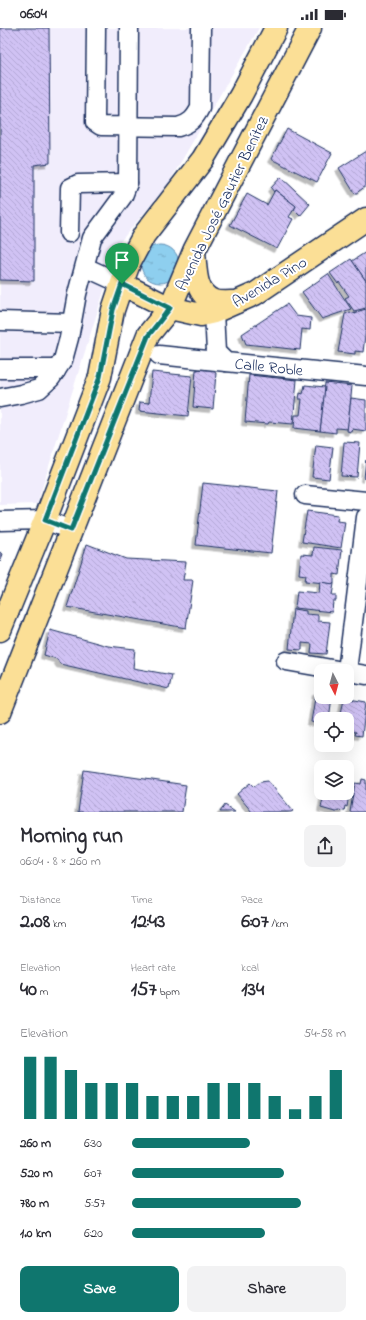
<!DOCTYPE html>
<html lang="en">
<head>
<meta charset="utf-8">
<style>
  body { margin:0; font-family:"Indie Flower",sans-serif; background:#f2f2f3; color:#2b2b33; height:100vh; display:flex; flex-direction:column; font-size:15px; white-space:nowrap }
  * { box-sizing:border-box; margin:0 }
  p { font-size:13px; color:#7c7c81 }
  .icon { flex:none; width:22px; height:22px; fill:none; stroke:currentColor; stroke-width:2; stroke-linecap:round; stroke-linejoin:round }
  .map { position:relative; height:784px; overflow:hidden }
  .sheet { display:flex; flex-direction:column; background:#fff; flex:1 }
  .sheet>* { flex:none }
  .needle { width:26px; rotate:174deg }
  .fabs { position:absolute; left:314px; top:636px; display:grid; gap:8px }
  .fabs a { display:grid; place-items:center; width:40px; height:40px; border-radius:8px; background:#fff; box-shadow:0 4px 16px #0002; font-size:20px }
  .pin { position:absolute; display:grid; place-items:center; width:34px; height:34px; color:#fff; margin:-41px -17px; border-radius:50% 50% 50% 0; rotate:-45deg; box-shadow:0 0 4px #0007 }
  .pin .icon { rotate:45deg }
  .round { display:grid; place-items:center; flex:none; width:42px; height:42px; border-radius:8px; background:#f2f2f3 }
  .head { display:flex; align-items:center; justify-content:space-between; height:68px; padding:0 20px }
  h1 { font-size:22px; font-weight:700; line-height:30px }
  .metrics { display:grid; grid-template-columns:repeat(3,1fr); gap:6px; height:68px; padding:4px 20px }
  .metrics div { display:grid; align-content:center }
  .metrics b { font-size:20px; font-weight:700 }
  .metrics small { font-size:11px; font-weight:400 }
  .metrics p { font-size:11px }
  .chart { height:112px; padding:8px 20px }
  .chart p { display:flex; justify-content:space-between }
  .chart svg { width:100%; height:72px; margin-top:4px; stroke:#0f766e; stroke-width:6 }
  .button { display:flex; gap:8px; margin-top:auto; padding:8px 20px }
  .button a { flex:1; height:46px; border-radius:8px; background:#0f766e; color:#fff; font-size:16px; font-weight:700; line-height:46px; text-align:center }
  .button a+a { background:#f2f2f3; color:#2b2b33 }
  ul { padding:0 20px; list-style:none; font-size:13px }
  li { display:grid; grid-template-columns:64px 48px 1fr; align-items:center; height:30px }
  li i { height:10px; border-radius:5px; background:#0f766e }
  .status { display:flex; justify-content:space-between; align-items:center; height:28px; padding:0 20px; background:#fff; direction:ltr }
  .status svg { height:11px; fill:currentColor }
  .map>svg:first-child { display:block }
</style>
</head>
<body>
<div class="status"><b>06:04</b><svg viewBox="0 0 49 12"><path d="M0 12V9h3v3zM5 12V6h3v6zM10 12V3h3v9zM15 12V0h3v12zM26 1h20v11H26zM47 4h2v5h-2z"/></svg></div>
<div class="map">
<svg width="366" height="784" viewBox="0 0 366 784">
  <defs>
    <pattern id="water-ripples" width="26" height="14" patternUnits="userSpaceOnUse"><rect width="26" height="14" fill="#8ecfef"/><path d="M2 4q2-2 4 0t4 0M15 11q2-2 4 0t4 0" fill="none" stroke="#7ab2cf"/></pattern>
    <pattern id="building-back-hatch" width="6" height="6" patternUnits="userSpaceOnUse"><rect width="6" height="6" fill="#d0c2f4"/><path d="M-1 5l2 2M0 0l6 6M5-1l2 2" fill="none" stroke="#b2a7d4"/></pattern>
    <filter id="shadow"><feDropShadow dx="-3.5" dy="3.5" stdDeviation="0" flood-color="#0004"/></filter>
  </defs>
  <rect width="100%" height="100%" fill="#fff"/>
  <filter id="ink" filterUnits="userSpaceOnUse"><feTurbulence type="fractalNoise" baseFrequency=".025" numOctaves="2"/><feDisplacementMap in="SourceGraphic" scale="8" xChannelSelector="R" yChannelSelector="G"/><feConvolveMatrix kernelMatrix="1 2 1 2 8 2 1 2 1" color-interpolation-filters="sRGB"/></filter>
  <g filter="url(#ink)">
    <polygon fill="#f1edfc" points="0,0 259,0 168,156 119,215 37,476 0,477"/>
    <circle fill="url(#water-ripples)" stroke="#608fb5" cx="160" cy="236" r="19"/>
    <g fill="url(#building-back-hatch)" stroke="#1b2f5e" filter="url(#shadow)">
      <polygon points="0,0 49,0 50,135 34,137 34,253 0,252"/>
      <polygon points="287,101 332,125 317,154 271,131"/>
      <polygon points="366,123 366,158 355,166 339,140"/>
      <polygon points="281,149 310,176 300,188 294,182 296,178 275,162 274,164 271,160"/>
      <polygon points="275,162 296,178 289,189 293,191 277,221 230,197 247,166 267,177"/>
      <polygon points="366,224 366,253 352,233"/>
      <polygon points="351,231 366,253 366,280 354,283 345,270 349,268 339,254 338,256 330,245"/>
      <polygon points="328,246 351,281 322,291 302,264"/>
      <polygon points="287,276 296,288 311,290 310,302 302,301 300,322 246,316 242,306"/>
      <polygon points="366,281 366,300 363,324 355,323 355,326 338,324 345,286 350,284 356,286 356,284"/>
      <polygon points="198,341 215,342 215,345 216,345 213,381 193,379 196,342 198,342"/>
      <polygon points="152,344 192,348 188,388 139,383 140,374 149,375"/>
      <polygon points="249,347 297,352 293,396 269,394 268,396 245,394"/>
      <polygon points="325,355 352,358 348,401 336,400 336,405 320,403"/>
      <polygon points="305,357 325,359 320,403 294,400 295,387 300,387 302,371 299,371 300,365 303,366"/>
      <polygon points="351,370 366,372 366,403 352,401 351,404 347,403"/>
      <polygon points="344,414 360,415 357,449 341,448"/>
      <polygon points="316,417 333,419 329,451 312,449"/>
      <polygon points="366,432 366,451 364,450"/>
      <polygon points="203,455 278,463 271,525 196,517"/>
      <polygon points="307,483 338,487 337,493 345,494 341,520 302,514"/>
      <polygon points="87,516 126,531 186,534 183,552 193,552 186,600 67,579"/>
      <polygon points="314,519 342,522 339,547 334,546 334,556 305,553 306,547 299,546 301,526 313,527"/>
      <polygon points="0,524 3,526 0,534"/>
      <polygon points="320,554 334,556 332,567 336,567 336,573 333,573 332,584 295,580 297,563 319,565"/>
      <polygon points="293,581 306,583 306,586 318,587 318,593 330,594 326,626 311,625 312,616 302,615 302,622 289,621"/>
      <polygon points="50,602 108,618 135,621 133,640 172,647 169,661 60,636 57,631 44,627"/>
      <polygon points="316,664 321,664 321,669 332,669 329,691 321,691 321,696 311,694"/>
      <polygon points="344,670 366,674 362,708 355,707 356,704 347,703 347,691 340,691"/>
      <polygon points="84,742 186,757 182,784 78,784"/>
      <polygon points="347,748 352,749 347,779 345,778 344,783 338,782 337,784 335,784 321,780 324,765 347,765"/>
      <polygon points="362,751 366,752 366,784 350,784 355,755 361,756"/>
      <polygon points="268,753 293,783 291,784 252,784 237,766 250,755 254,759 260,754"/>
      <polygon points="225,777 235,784 220,784"/>
    </g>
    <g fill="none" stroke-linecap="round" stroke-linejoin="round">
      <g stroke="#1b2f5e" stroke-width="21">
        <g id="minor">
          <path d="M96,0L95,94L101,98L178,99C190,96 195,90 200,80L201,0"/>
          <polyline points="69,205 70,160 78,156 128,155"/>
          <polyline points="85,239 122,256"/>
          <polyline points="214,284 216,324 226,334 366,348"/>
          <polyline points="0,293 72,295"/>
          <polyline points="159,327 226,334"/>
          <polyline points="0,341 53,341 56,343"/>
          <polyline points="0,370 21,366 39,361 51,350 63,332 69,310 77,266 92,210 123,168 128,155 129,0"/>
          <polyline points="305,467 366,473"/>
          <polyline points="0,493 45,492 71,502"/>
          <polyline points="286,633 366,647"/>
          <polyline points="347,643 366,489"/>
        </g>
      </g>
      <g stroke="#1b2f5e" stroke-width="25">
        <g id="major">
          <path d="M194,224C196,240 194,267 214,273C220,275 230,274 236,274"/>
          <polyline points="122,256 170,280 201,287 214,284 255,266 366,191"/>
          <polyline points="0,602 45,492 100,349 113,282 125,246 130,233 144,207 203,131 241,67 276,0"/>
          <polyline points="0,684 148,307 170,280 195,221 310,0"/>
        </g>
      </g>
      <use href="#minor" stroke="#fff" stroke-width="18"/>
      <use href="#major" stroke="#fbdf96" stroke-width="22"/>
    </g>
  </g>
  <g fill="none" stroke-linecap="round" stroke-linejoin="round" filter="url(#ink)">
    <g stroke="#fff" stroke-width="8">
      <polygon id="route" points="122,256 170,280 148,308 71,502 45,492 100,349 113,282"/>
    </g>
    <use href="#route" stroke="#0f766e" stroke-width="5"/>
  </g>
  <g text-anchor="middle" stroke-width="4" stroke-linejoin="round" paint-order="stroke">
    <g font-size="16" fill="#1b2f5e" stroke="#fff">
      <text transform="translate(221 175) rotate(-64)" y="6">Avenida José Gautier Benítez</text>
      <text transform="translate(269 253) rotate(-31)" y="6">Avenida Pino</text>
      <text transform="translate(269 338) rotate(6)" y="6">Calle Roble</text>
    </g>
  </g>
</svg>
<div class="fabs">
<a><svg class="needle" viewBox="-14 -14 28 28"><path d="M0-13l5 13h-10z" fill="#e53935"/><path d="M0 13l5-13h-10z" fill="#7c7c81"/></svg></a>
<a><svg class="icon" aria-label="locate" viewBox="0 0 24 24"><circle cx="12" cy="12" r="6"/><path d="M12 2v4M12 18v4M2 12h4M18 12h4"/></svg></a>
<a><svg class="icon" aria-label="layers" viewBox="0 0 24 24"><path d="M12 4l9 5-9 5-9-5zM3 14l9 5 9-5"/></svg></a>
</div>
<div class="pin" style="left:122px;top:256px;background:#1e9e55"><svg class="icon" aria-label="arrive" viewBox="0 0 24 24"><path d="M6 21V4h12l-3 4 3 4H6"/></svg></div>
</div>
<section class="sheet">
<div class="head"><div><h1>Morning run</h1><p>06:04 · 8 × 260 m</p></div><a class="round"><svg class="icon" aria-label="share" viewBox="0 0 24 24"><path d="M12 15V3M7 8l5-5 5 5M5 13v7h14v-7"/></svg></a></div>
<div class="metrics">
<div><p>Distance</p><b>2.08<small> km</small></b></div>
<div><p>Time</p><b>12:43</b></div>
<div><p>Pace</p><b>6:07<small> /km</small></b></div>
</div>
<div class="metrics">
<div><p>Elevation</p><b>40<small> m</small></b></div>
<div><p>Heart rate</p><b>157<small> bpm</small></b></div>
<div><p>kcal</p><b>134</b></div>
</div>
<div class="chart"><p><span>Elevation</span>54–58 m</p>
<svg viewBox="0 0 160 44" preserveAspectRatio="none"><path d="M5 44V6M15 44V6M25 44V14M35 44V22M45 44V22M55 44V22M65 44V30M75 44V30M85 44V30M95 44V22M105 44V22M115 44V22M125 44V30M135 44V38M145 44V30M155 44V14"/></svg>
</div>
<ul>
<li><b>260 m</b>6:30<i style="width:55%"></i></li>
<li><b>520 m</b>6:07<i style="width:71%"></i></li>
<li><b>780 m</b>5:57<i style="width:79%"></i></li>
<li><b>1.0 km</b>6:20<i style="width:62%"></i></li>
</ul>
<div class="button"><a>Save</a><a>Share</a></div>
</section>
</body>
</html>
